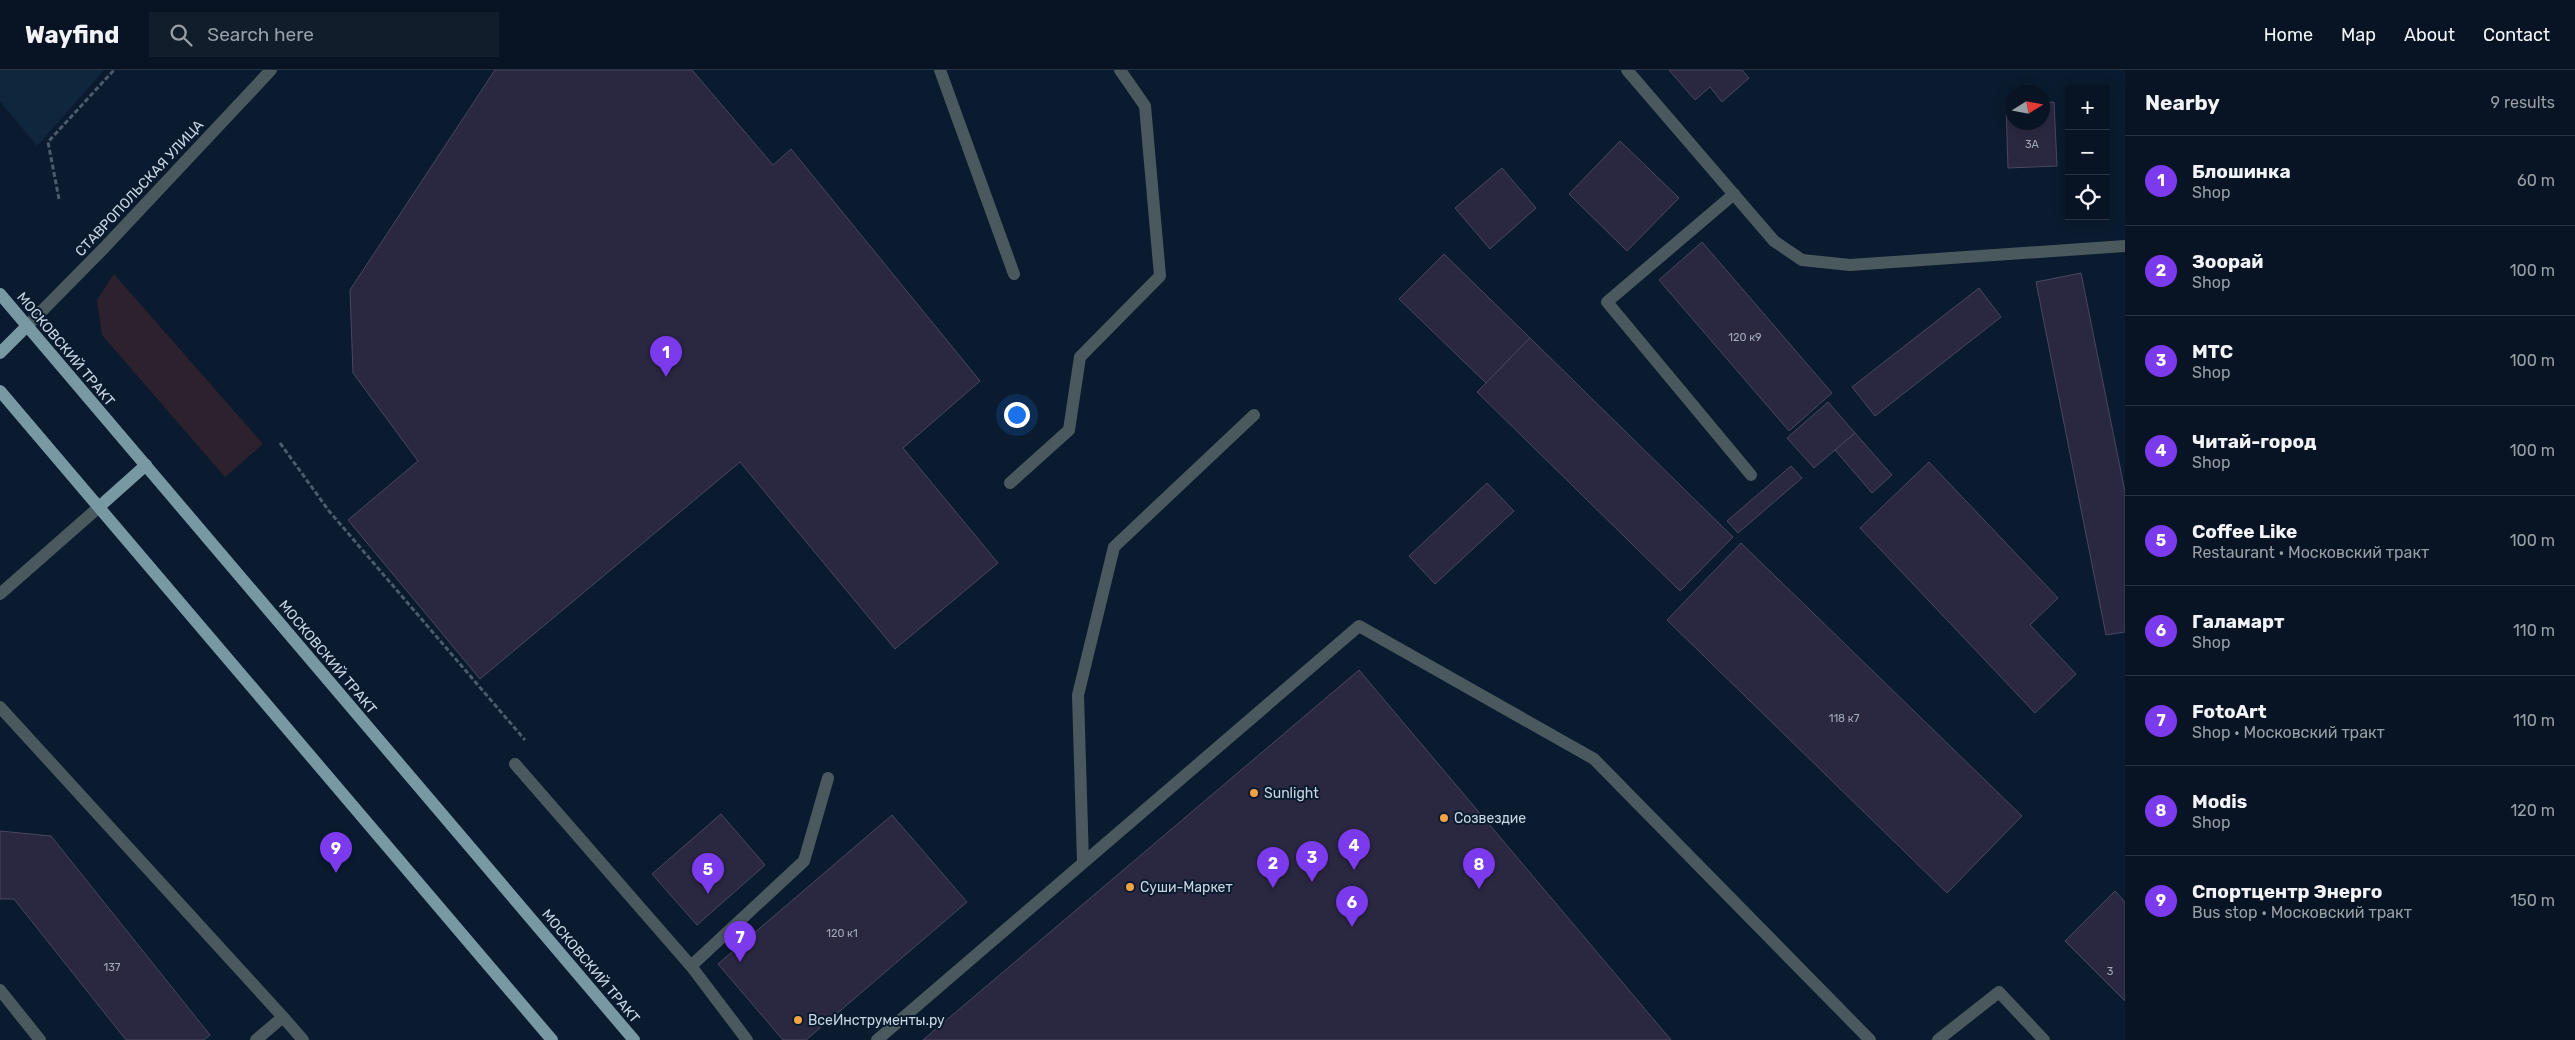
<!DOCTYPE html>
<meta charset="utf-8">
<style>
body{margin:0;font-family:Rubik,sans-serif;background:#111d2b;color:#f1f3f6}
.controls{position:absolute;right:15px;top:15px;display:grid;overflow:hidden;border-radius:0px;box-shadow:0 2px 12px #0003}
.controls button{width:45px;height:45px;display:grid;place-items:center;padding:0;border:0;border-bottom:1px solid #293341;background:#081423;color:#f1f3f6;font:25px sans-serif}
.compass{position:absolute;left:2005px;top:15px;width:45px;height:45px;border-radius:50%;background:#081423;box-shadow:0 2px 12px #0003;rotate:79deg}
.you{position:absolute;left:1016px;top:344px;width:18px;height:18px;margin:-12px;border:4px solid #fff;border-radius:50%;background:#1a73e8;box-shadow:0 0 0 8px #1a73e833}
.badge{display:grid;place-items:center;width:32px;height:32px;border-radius:50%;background:#7c3aed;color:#fff;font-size:16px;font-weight:700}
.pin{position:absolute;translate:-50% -41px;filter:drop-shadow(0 1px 2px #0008)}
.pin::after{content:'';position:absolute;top:26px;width:18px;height:15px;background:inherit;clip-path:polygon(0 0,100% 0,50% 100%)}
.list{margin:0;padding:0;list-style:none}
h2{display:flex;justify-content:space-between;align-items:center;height:65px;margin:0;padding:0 20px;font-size:21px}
h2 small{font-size:16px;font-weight:400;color:#989ea6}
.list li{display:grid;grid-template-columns:32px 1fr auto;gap:15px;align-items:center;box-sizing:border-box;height:90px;padding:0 20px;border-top:1px solid #293341}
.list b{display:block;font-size:19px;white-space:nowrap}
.list p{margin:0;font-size:16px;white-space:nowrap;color:#989ea6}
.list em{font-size:16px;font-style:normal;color:#989ea6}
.icon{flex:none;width:28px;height:28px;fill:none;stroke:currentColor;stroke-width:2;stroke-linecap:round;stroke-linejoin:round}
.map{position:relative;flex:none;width:2125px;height:970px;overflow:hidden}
header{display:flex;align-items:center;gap:30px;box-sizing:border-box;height:70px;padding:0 25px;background:#081423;border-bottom:1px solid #293341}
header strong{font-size:24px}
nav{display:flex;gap:28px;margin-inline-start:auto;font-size:18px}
.search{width:350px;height:45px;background:#111d2b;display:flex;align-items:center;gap:12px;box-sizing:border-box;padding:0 18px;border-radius:0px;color:#989ea6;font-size:19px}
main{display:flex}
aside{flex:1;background:#081423}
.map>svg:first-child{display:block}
.built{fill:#10263d}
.green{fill:#2d212e}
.building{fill:#2a2741;stroke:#494762}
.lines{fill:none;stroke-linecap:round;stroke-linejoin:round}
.path{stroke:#4b5a6c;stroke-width:3;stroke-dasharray:5 2.5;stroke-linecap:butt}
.minor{stroke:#4a595e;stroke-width:12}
.major{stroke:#7899a3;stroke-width:12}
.poi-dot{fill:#f4a344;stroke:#0a1b2f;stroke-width:2}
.labels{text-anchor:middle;stroke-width:4;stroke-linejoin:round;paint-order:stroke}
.number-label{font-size:11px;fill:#a2aaba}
.street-label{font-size:14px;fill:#cad5e3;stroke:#0a1b2f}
.poi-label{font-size:14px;fill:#cad5e3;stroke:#0a1b2f;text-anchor:start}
</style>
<header>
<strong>Wayfind</strong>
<div class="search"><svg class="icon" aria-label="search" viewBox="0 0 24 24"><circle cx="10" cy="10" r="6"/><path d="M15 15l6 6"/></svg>Search here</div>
<nav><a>Home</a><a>Map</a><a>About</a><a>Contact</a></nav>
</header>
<main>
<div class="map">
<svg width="2125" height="970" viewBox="0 0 2125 970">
<rect width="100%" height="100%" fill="#0a1b2f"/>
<polygon class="built" points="0,0 104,0 37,76 0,31"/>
<polygon class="green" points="114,204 263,374 225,407 102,265 97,230"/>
<g class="building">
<polygon points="495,0 692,0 773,95 791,79 980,311 903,378 998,493 895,579 740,392 480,609 348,450 418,391 353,303 350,220"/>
<polygon points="1669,0 1742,0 1749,8 1722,32 1710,17 1695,30"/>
<polygon points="2054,32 2057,96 2008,98 2006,34 2012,34 2012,52 2042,52 2042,33"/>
<polygon points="1620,71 1679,128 1627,181 1569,124"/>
<polygon points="1502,98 1536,138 1490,179 1455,138"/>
<polygon points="1702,172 1832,323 1789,361 1659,210"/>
<polygon points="1444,184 1530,268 1486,313 1399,229"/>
<polygon points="2081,203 2125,422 2125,562 2106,565 2036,212"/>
<polygon points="1979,218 2001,247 1875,346 1852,317"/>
<polygon points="1530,268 1733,467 1680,521 1477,322"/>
<polygon points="1828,332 1855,363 1814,398 1787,368"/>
<polygon points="1855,363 1892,405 1872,423 1835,380"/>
<polygon points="1929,392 2058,528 2030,555 2076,604 2035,643 1860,458"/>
<polygon points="1791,396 1802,408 1738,463 1727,451"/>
<polygon points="1487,413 1514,441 1435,514 1409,486"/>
<polygon points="1741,473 2022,746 1947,823 1667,550"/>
<polygon points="1359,600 1671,970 923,970"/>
<polygon points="721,744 765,795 697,855 652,804"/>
<polygon points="892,745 967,832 806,970 783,970 718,894"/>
<polygon points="0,761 51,766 210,965 204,970 126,970 14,829 0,829"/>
<polygon points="2115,821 2125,832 2125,931 2065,871"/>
</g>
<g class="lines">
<g class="path">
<polyline points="59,129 48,72 114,0"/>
<polyline points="280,373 329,441 525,670"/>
</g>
<g class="minor">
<polyline points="940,0 1014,204"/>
<polyline points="1627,0 1774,171 1802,190 1850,195 2125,176"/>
<polyline points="1734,124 1607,232 1751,405"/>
<polyline points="27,256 104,178 271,0"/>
<polyline points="1010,413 1069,360 1080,287 1160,206 1145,36 1120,0"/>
<polyline points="0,524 99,437"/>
<polyline points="0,637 283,947 256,970"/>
<polyline points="515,694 691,896 747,970"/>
<polyline points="1083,792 1078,625 1114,477 1254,345"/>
<polyline points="691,896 804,791 828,708"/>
<polyline points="0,920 40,970"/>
<polyline points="283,947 303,970"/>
<polyline points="877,970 1359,556 1594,689 1870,970"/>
<polyline points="1938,970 1999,922 2044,970"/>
</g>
<g class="major">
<polyline points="0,224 634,970"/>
<polyline points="0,283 27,256"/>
<polyline points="0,321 552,970"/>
<polyline points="99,437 146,395"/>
</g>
</g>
<g class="poi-dot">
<circle cx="1254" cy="723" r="5"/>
<circle cx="1444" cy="748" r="5"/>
<circle cx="1130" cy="817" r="5"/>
<circle cx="798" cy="950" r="5"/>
</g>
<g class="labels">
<g class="number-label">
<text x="2032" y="78">3А</text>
<text x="1745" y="271">120 к9</text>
<text x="1844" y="652">118 к7</text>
<text x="842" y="867">120 к1</text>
<text x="112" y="901">137</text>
<text x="2110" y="905">3</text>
</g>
<g class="street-label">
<text transform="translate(139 118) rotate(-47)" y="5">СТАВРОПОЛЬСКАЯ УЛИЦА</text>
<text transform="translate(66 279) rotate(50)" y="5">МОСКОВСКИЙ ТРАКТ</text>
<text transform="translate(328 587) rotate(50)" y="5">МОСКОВСКИЙ ТРАКТ</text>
<text transform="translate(591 896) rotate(50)" y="5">МОСКОВСКИЙ ТРАКТ</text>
</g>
<g class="poi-label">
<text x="1264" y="728">Sunlight</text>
<text x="1454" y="753">Созвездие</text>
<text x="1140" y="822">Суши-Маркет</text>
<text x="808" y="955">ВсеИнструменты.ру</text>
</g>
</g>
</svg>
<div class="controls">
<button>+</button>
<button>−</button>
<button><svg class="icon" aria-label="locate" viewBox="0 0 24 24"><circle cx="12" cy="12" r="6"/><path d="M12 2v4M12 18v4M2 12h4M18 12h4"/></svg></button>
</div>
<svg class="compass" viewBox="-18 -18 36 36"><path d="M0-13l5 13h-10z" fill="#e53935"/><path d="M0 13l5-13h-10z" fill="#989ea6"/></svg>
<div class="you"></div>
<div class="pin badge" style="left:666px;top:307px">1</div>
<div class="pin badge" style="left:1273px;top:818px">2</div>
<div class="pin badge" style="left:1312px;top:812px">3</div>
<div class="pin badge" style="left:1354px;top:800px">4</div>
<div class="pin badge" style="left:708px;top:824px">5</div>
<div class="pin badge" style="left:1352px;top:857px">6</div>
<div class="pin badge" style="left:740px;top:892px">7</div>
<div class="pin badge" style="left:1479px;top:819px">8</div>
<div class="pin badge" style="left:336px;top:803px">9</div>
</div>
<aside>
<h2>Nearby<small>9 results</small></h2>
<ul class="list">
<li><span class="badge">1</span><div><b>Блошинка</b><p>Shop</p></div><em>60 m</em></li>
<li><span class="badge">2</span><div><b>Зоорай</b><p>Shop</p></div><em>100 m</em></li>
<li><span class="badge">3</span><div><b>МТС</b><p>Shop</p></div><em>100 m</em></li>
<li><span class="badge">4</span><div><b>Читай-город</b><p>Shop</p></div><em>100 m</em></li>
<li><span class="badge">5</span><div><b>Coffee Like</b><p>Restaurant · Московский тракт</p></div><em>100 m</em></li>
<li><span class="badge">6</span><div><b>Галамарт</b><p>Shop</p></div><em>110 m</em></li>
<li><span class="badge">7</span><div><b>FotoArt</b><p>Shop · Московский тракт</p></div><em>110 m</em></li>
<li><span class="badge">8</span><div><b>Modis</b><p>Shop</p></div><em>120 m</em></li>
<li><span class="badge">9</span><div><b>Спортцентр Энерго</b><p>Bus stop · Московский тракт</p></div><em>150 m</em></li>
</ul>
</aside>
</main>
